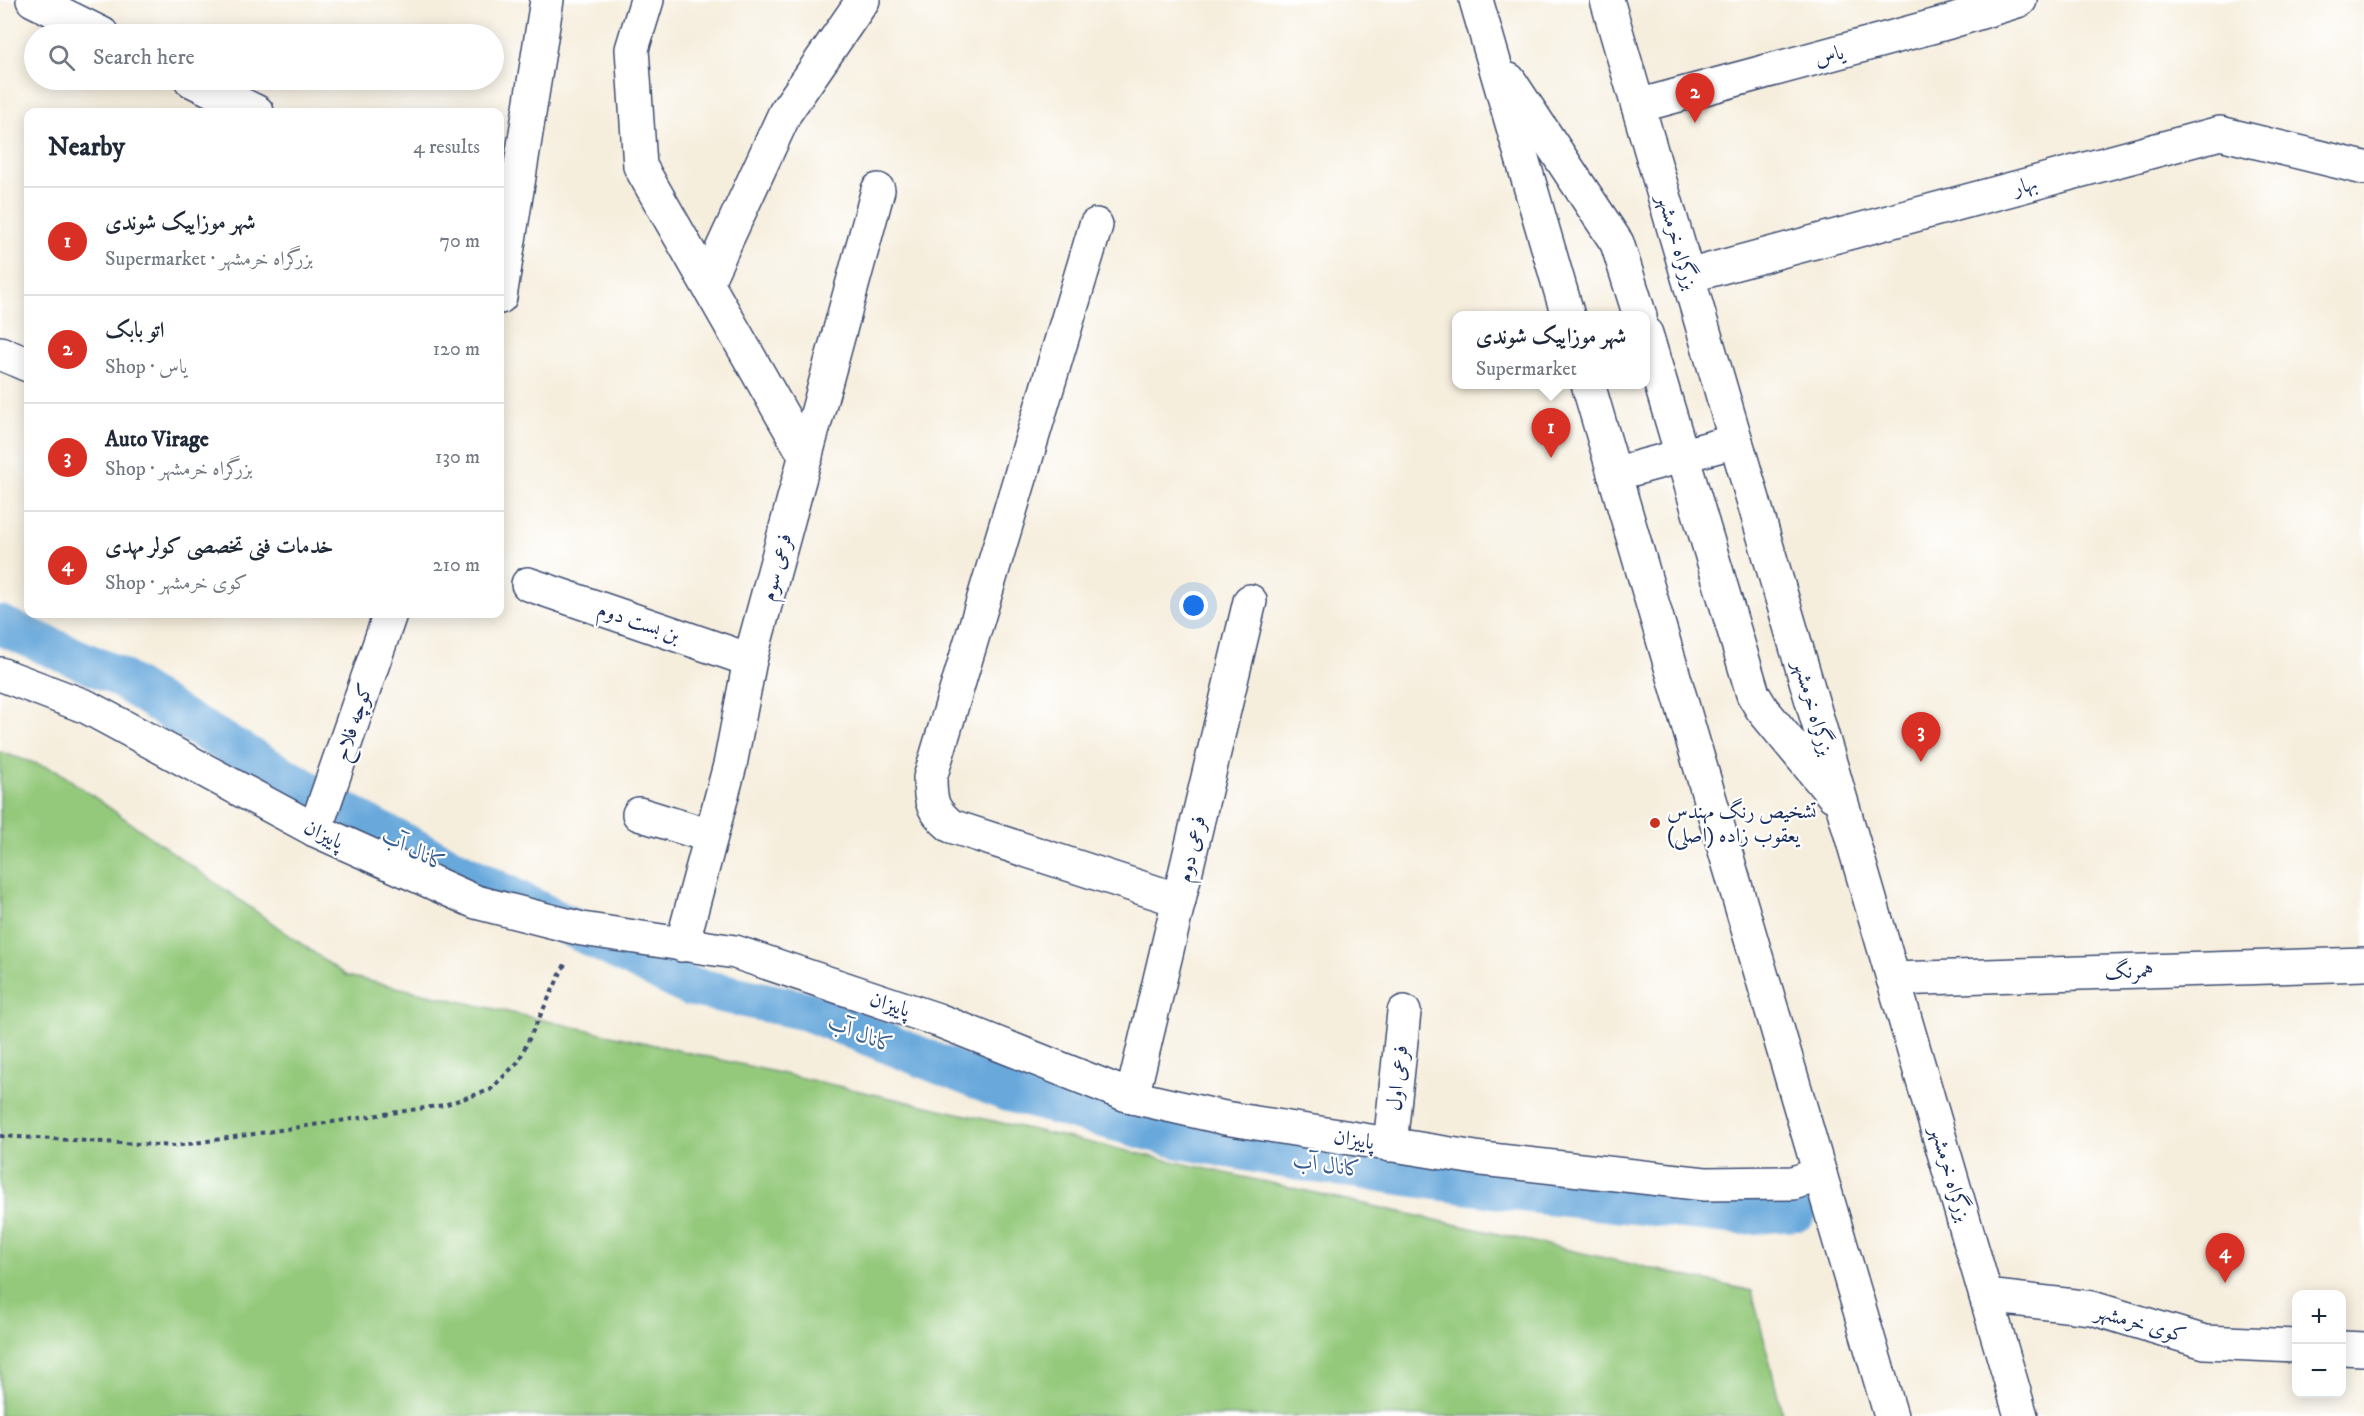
<!DOCTYPE html>
<meta charset="utf-8">
<style>
body{margin:0;font-family:"IM FELL DW Pica",Amiri,serif;background:#f6f6f7;color:#1f2937}
.controls{position:absolute;right:18px;bottom:18px;display:grid;overflow:hidden;border-radius:12px;box-shadow:0 3px 15px #0003}
.controls button{width:54px;height:54px;display:grid;place-items:center;padding:0;border:0;border-bottom:2px solid #e0e1e3;background:#fff;color:#1f2937;font:30px sans-serif}
.you{position:absolute;left:1194px;top:606px;width:21px;height:21px;margin:-15px;border:4px solid #fff;border-radius:50%;background:#1a73e8;box-shadow:0 0 0 9px #1a73e833}
.badge{display:grid;place-items:center;width:39px;height:39px;border-radius:50%;background:#d93025;color:#fff;font-size:20px;font-weight:700}
.pin{position:absolute;translate:-50% -50px;filter:drop-shadow(0 2px 3px #0008)}
.pin::after{content:'';position:absolute;top:32px;width:21px;height:18px;background:inherit;clip-path:polygon(0 0,100% 0,50% 100%)}
.popup{position:absolute;left:1452px;top:311px;width:198px;height:78px;box-sizing:border-box;display:grid;place-content:center;border-radius:12px;background:#fff;filter:drop-shadow(0 2px 4px #0005);font-size:20px;white-space:nowrap;color:#747a83}
.popup b{font-size:22px;color:#1f2937}
.popup::after{content:'';position:absolute;left:50%;top:100%;margin-left:-12px;border:12px solid transparent;border-top-color:#fff}
.list{margin:0;padding:0;list-style:none}
h2{display:flex;justify-content:space-between;align-items:center;height:78px;margin:0;padding:0 24px;font-size:26px}
h2 small{font-size:20px;font-weight:400;color:#747a83}
.list li{display:grid;grid-template-columns:39px 1fr auto;gap:18px;align-items:center;box-sizing:border-box;height:108px;padding:0 24px;border-top:2px solid #e0e1e3}
.list b{display:block;font-size:22px;white-space:nowrap}
.list p{margin:0;font-size:20px;white-space:nowrap;color:#747a83}
.list em{font-size:20px;font-style:normal;color:#747a83}
.icon{flex:none;width:33px;height:33px;fill:none;stroke:currentColor;stroke-width:2;stroke-linecap:round;stroke-linejoin:round}
.map{position:relative;flex:none;width:2364px;height:1416px;overflow:hidden}
.search{position:absolute;background:#fff;box-shadow:0 3px 15px #0003;left:24px;top:24px;width:480px;height:66px;display:flex;align-items:center;gap:15px;box-sizing:border-box;padding:0 21px;border-radius:33px;color:#747a83;font-size:22px}
.panel{position:absolute;background:#fff;box-shadow:0 3px 15px #0003;left:24px;top:108px;width:480px;height:510px;border-radius:12px}
.map>svg:first-child{display:block}
.green{fill:#94c97b;stroke:#587c6c;stroke-width:1.5}
.lines{fill:none;stroke-linecap:round;stroke-linejoin:round}
.canal{stroke:#67a8db;stroke-width:40}
.minor-casing{stroke:#3c4c71;stroke-width:36}
.major-casing{stroke:#3c4c71;stroke-width:36}
.highway-casing{stroke:#3c4c71;stroke-width:36}
.path{stroke:#3c4c71;stroke-width:4;stroke-dasharray:4.5 4.5;stroke-linecap:butt}
.minor{stroke:#fff;stroke-width:33}
.major{stroke:#fff;stroke-width:33}
.highway{stroke:#fff;stroke-width:33}
.poi-dot{fill:#c8321e;stroke:#fff;stroke-width:2}
.labels{text-anchor:middle;stroke-width:4.5;stroke-linejoin:round;paint-order:stroke}
.street-label{font-size:21px;fill:#1b2f5e;stroke:#fff}
.poi-label{font-size:21px;fill:#1b2f5e;stroke:#fff;text-anchor:start}
.water-label{font-size:22px;font-style:italic;fill:#395f90;stroke:#fff}
</style>
<div class="map">
<svg width="2364" height="1416" viewBox="0 0 2364 1416">
<rect width="100%" height="100%" fill="#fff"/>
<filter id="ink" filterUnits="userSpaceOnUse"><feTurbulence type="fractalNoise" baseFrequency=".0167" numOctaves="2"/><feDisplacementMap in="SourceGraphic" scale="12" xChannelSelector="R" yChannelSelector="G"/><feConvolveMatrix kernelMatrix="1 2 1 2 8 2 1 2 1" color-interpolation-filters="sRGB"/></filter>
<filter id="wash" filterUnits="userSpaceOnUse"><feTurbulence type="fractalNoise" baseFrequency=".008" numOctaves="4" result="noise"/><feDisplacementMap in="SourceGraphic" scale="24" xChannelSelector="R" yChannelSelector="G"/><feGaussianBlur stdDeviation="1.35" result="paint"/><feColorMatrix in="noise" values="0 0 0 0 0 0 0 0 0 0 0 0 0 0 0 0 0 1.4 0 .05"/><feComposite in="paint" operator="in"/></filter>
<g filter="url(#wash)">
<rect width="100%" height="100%" fill="#f6eedd"/>
<polygon class="green" points="0,752 56,770 347,976 1752,1291 1783,1416 0,1416"/>
<g class="lines">
<polyline class="canal" points="0,625 115,675 180,717 372,827 688,986 807,1011 1005,1091 1176,1138 1294,1160 1528,1193 1740,1215 1797,1211"/>
</g>
</g>
<g filter="url(#ink)">
<g class="lines">
<defs>
<g id="minor">
<polyline points="33,0 102,34"/>
<polyline points="647,0 632,49 640,166 806,457"/>
<polyline points="191,80 257,112"/>
<polyline points="1638,106 1949,22 2020,0"/>
<path d="M 1096,225 L 930,778 C 930,802 932,810 951,826 L 1179,900"/>
<polyline points="1688,276 2220,133 2364,168"/>
<polyline points="707,282 785,113 863,0"/>
<polyline points="500,297 547,0"/>
<polyline points="0,353 28,365"/>
<polyline points="528,584 750,660"/>
<polyline points="639,814 710,836"/>
<polyline points="315,830 390,614"/>
<polyline points="682,945 730,765 750,660 878,190"/>
<polyline points="1893,979 2364,964"/>
<polyline points="1132,1097 1250,601"/>
<polyline points="1390,1145 1404,1012"/>
<polyline points="1986,1296 2092,1308 2205,1342 2296,1346"/>
<polyline points="2342,1348 2364,1349"/>
</g>
<polyline id="major" points="0,674 87,707 315,830 476,902 582,929 735,952 938,1020 1132,1097 1225,1118 1482,1159 1705,1184 1793,1183 1820,1174"/>
<g id="highway">
<polyline points="1476,0 1568,316"/>
<polyline points="1607,0 2021,1416"/>
<polyline points="1509,80 1617,243 1640,316"/>
<polyline points="1646,334 1753,694 1762,709 1833,795"/>
<polyline points="1588,384 1891,1416"/>
<polyline points="1614,474 1736,441"/>
</g>
</defs>
<use href="#minor" class="minor-casing"/>
<use href="#major" class="major-casing"/>
<use href="#highway" class="highway-casing"/>
<polyline class="path" points="0,1136 175,1146 444,1105 490,1090 518,1062 566,962"/>
<use href="#minor" class="minor"/>
<use href="#major" class="major"/>
<use href="#highway" class="highway"/>
</g>
</g>
<circle class="poi-dot" cx="1655" cy="823" r="6"/>
<g class="labels">
<g class="street-label">
<text transform="translate(1829 55) rotate(-15)" y="7">یاس</text>
<text transform="translate(2025 185) rotate(-15)" y="7">بهار</text>
<text transform="translate(1678 242) rotate(74)" y="7">بزرگراه خرمشهر</text>
<text transform="translate(776 567) rotate(-75)" y="7">فرعی سوم</text>
<text transform="translate(639 622) rotate(19)" y="7">بن بست دوم</text>
<text transform="translate(1814 708) rotate(74)" y="7">بزرگراه خرمشهر</text>
<text transform="translate(353 722) rotate(-71)" y="7">کوچه فلاح</text>
<text transform="translate(324 834) rotate(26)" y="7">پاییزان</text>
<text transform="translate(1191 849) rotate(-77)" y="7">فرعی دوم</text>
<text transform="translate(2129 971) rotate(-2)" y="7">همرنگ</text>
<text transform="translate(890 1004) rotate(18)" y="7">پاییزان</text>
<text transform="translate(1397 1078) rotate(-84)" y="7">فرعی اول</text>
<text transform="translate(1354 1139) rotate(9)" y="7">پاییزان</text>
<text transform="translate(1951 1174) rotate(74)" y="7">بزرگراه خرمشهر</text>
<text transform="translate(2141 1323) rotate(16)" y="7">کوی خرمشهر</text>
</g>
<g class="poi-label">
<text x="1667" y="818">تشخیص رنگ مهندس<tspan x="1667" dy="24">یعقوب زاده (اصلی)</tspan></text>
</g>
<g class="water-label">
<text transform="translate(415 849) rotate(27)" y="8">کانال آب</text>
<text transform="translate(862 1033) rotate(22)" y="8">کانال آب</text>
<text transform="translate(1328 1164) rotate(8)" y="8">کانال آب</text>
</g>
</g>
</svg>
<div class="controls">
<button>+</button>
<button>−</button>
</div>
<div class="you"></div>
<div class="pin badge" style="left:1551px;top:458px">1</div>
<div class="popup"><b>شهر موزاییک شوندی</b>Supermarket</div>
<div class="pin badge" style="left:1695px;top:123px">2</div>
<div class="pin badge" style="left:1921px;top:762px">3</div>
<div class="pin badge" style="left:2225px;top:1283px">4</div>
<div class="search"><svg class="icon" aria-label="search" viewBox="0 0 24 24"><circle cx="10" cy="10" r="6"/><path d="M15 15l6 6"/></svg>Search here</div>
<section class="panel">
<h2>Nearby<small>4 results</small></h2>
<ul class="list">
<li><span class="badge">1</span><div><b>شهر موزاییک شوندی</b><p>Supermarket · بزرگراه خرمشهر</p></div><em>70 m</em></li>
<li><span class="badge">2</span><div><b>اتو بابک</b><p>Shop · یاس</p></div><em>120 m</em></li>
<li><span class="badge">3</span><div><b>Auto Virage</b><p>Shop · بزرگراه خرمشهر</p></div><em>130 m</em></li>
<li><span class="badge">4</span><div><b>خدمات فنی تخصصی کولر مهدی</b><p>Shop · کوی خرمشهر</p></div><em>210 m</em></li>
</ul>
</section>
</div>
